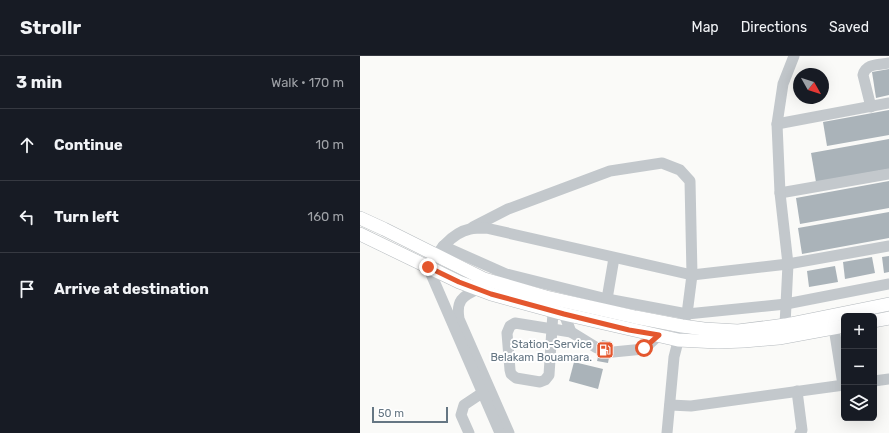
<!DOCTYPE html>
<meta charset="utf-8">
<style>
body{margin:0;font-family:Rubik,sans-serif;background:#242831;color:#f1f3f6}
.controls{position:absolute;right:12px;bottom:12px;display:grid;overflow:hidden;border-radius:6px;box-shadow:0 4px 16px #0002}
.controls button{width:36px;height:36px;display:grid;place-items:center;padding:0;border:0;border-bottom:1px solid #363941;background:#171b24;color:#f1f3f6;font:20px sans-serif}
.compass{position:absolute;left:433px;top:12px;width:36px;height:36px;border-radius:50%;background:#171b24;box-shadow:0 4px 16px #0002;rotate:129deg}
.scale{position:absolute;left:12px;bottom:10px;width:76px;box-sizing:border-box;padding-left:4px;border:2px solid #657683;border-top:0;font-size:11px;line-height:14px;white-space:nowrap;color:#657683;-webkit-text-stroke:3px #fff;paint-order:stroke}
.stop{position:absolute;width:12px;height:12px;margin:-9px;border:3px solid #e4572e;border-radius:50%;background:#fff}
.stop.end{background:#e4572e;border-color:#fff;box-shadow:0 1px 4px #0008}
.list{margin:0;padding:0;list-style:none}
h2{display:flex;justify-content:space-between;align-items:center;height:52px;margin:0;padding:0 16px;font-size:17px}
h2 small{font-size:13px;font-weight:400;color:#9ea1a6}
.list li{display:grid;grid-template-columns:26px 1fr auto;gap:12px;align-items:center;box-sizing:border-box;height:72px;padding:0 16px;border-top:1px solid #363941}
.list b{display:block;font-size:15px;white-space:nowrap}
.list em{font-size:13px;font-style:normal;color:#9ea1a6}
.icon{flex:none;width:22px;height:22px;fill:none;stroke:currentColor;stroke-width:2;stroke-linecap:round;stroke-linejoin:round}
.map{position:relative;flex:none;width:529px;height:377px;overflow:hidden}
header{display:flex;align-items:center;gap:24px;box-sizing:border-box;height:56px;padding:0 20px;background:#171b24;border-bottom:1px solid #363941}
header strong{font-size:19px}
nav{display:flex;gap:22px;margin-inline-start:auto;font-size:14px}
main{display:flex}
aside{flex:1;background:#171b24}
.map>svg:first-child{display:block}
.building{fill:#aab3b9}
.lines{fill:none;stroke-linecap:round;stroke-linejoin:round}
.minor-tunnel{stroke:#d5d9db;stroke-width:11;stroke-dasharray:11 5.5;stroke-linecap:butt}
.major-casing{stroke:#b5babe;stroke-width:14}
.minor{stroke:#c3c8cc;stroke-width:11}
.major{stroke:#fff;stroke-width:13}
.route{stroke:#e4572e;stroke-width:5}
.labels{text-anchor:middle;stroke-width:4;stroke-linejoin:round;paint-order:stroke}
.poi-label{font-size:11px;fill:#657683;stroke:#fff;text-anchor:end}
</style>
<header>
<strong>Strollr</strong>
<nav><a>Map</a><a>Directions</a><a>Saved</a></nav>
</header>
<main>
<aside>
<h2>3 min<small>Walk · 170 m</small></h2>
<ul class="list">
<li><svg class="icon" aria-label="ahead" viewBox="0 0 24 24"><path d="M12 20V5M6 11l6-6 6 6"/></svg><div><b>Continue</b></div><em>10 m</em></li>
<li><svg class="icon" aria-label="left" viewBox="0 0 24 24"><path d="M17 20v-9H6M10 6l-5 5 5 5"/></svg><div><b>Turn left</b></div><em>160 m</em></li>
<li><svg class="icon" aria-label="arrive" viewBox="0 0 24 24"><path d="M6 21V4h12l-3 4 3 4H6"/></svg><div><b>Arrive at destination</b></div></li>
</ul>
</aside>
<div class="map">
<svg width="529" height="377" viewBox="0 0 529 377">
<rect width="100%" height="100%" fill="#fafaf8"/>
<g class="building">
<polygon points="529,13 529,39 516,42 512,16"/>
<polygon points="529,54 529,79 467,90 463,66"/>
<polygon points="529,83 529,113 456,126 451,97"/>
<polygon points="529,125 529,152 440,168 436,142"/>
<polygon points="529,156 529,182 442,198 438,172"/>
<polygon points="529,200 529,216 524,217 522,201"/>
<polygon points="512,201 515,217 485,223 483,206"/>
<polygon points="475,210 478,226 449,231 447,215"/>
<polygon points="242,284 252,286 248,307 237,305"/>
<polygon points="214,306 243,313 238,333 209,325"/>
</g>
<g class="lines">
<polyline class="minor-tunnel" points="237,292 253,296"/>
<defs>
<g id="major">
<polyline points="0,162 24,173 124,223 186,241 275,261 322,270 344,273 378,275 425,269 529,248"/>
<polyline points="0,178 99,226 131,238 204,258 318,284 358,286 384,285 419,282 484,270"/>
<polyline points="514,265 529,262"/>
</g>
</defs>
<use href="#major" class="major-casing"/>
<g class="minor">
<path d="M 511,51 L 503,19 C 506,7 519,9 529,7"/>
<polyline points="417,68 529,47"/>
<polyline points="420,137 529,118"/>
<polyline points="113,171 148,153 250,115 302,107 320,114 330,125 332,219 327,258 322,270 314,301 307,377"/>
<polyline points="83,190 146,218 247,243 327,258 426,248 529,228"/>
<path d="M 118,233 C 102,240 96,245 99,263 L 149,377"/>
<polyline points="247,243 254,202"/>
<polyline points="203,251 204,258 211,276 237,292"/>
<polyline points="193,256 189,319 185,324 180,326 156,322 151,318 150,314 147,277 150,270 155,267 211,276"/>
<polyline points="425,269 428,208 420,137 417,68 423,28 434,0"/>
<polyline points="474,272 483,329"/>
<polyline points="253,296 284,293 299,279"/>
<polyline points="514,325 529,323"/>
<polyline points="437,335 442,374 440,377"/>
<polyline points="310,349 331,350 484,329"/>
<polyline points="109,377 101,359 104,349 122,337"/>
<path d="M 140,377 L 68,211 C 78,196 91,177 110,173 C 115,172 120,172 126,172 L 332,219 L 428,208 L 529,190"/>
</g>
<use href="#major" class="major"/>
</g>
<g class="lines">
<polyline class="route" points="68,211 99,226 131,238 204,258 269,274 299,279 284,292"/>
</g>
<defs>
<symbol id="fuel-square" viewBox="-11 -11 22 22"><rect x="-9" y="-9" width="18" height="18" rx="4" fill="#e4572e" stroke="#fff"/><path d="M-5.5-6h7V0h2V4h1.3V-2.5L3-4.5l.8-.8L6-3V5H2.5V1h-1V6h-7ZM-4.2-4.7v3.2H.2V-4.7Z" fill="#fff"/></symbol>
</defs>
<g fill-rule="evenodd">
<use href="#fuel-square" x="235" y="284" width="20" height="20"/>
</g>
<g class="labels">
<g class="poi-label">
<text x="232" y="292">Station-Service<tspan x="232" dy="13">Belakam Bouamara.</tspan></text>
</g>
</g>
</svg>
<div class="controls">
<button>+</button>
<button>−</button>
<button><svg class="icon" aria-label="layers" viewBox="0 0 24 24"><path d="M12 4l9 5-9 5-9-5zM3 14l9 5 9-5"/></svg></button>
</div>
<svg class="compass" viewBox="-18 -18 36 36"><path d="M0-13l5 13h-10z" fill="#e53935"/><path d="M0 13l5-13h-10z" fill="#9ea1a6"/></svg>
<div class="scale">50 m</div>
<div class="stop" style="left:284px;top:292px"></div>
<div class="stop end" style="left:68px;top:211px"></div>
</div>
</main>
